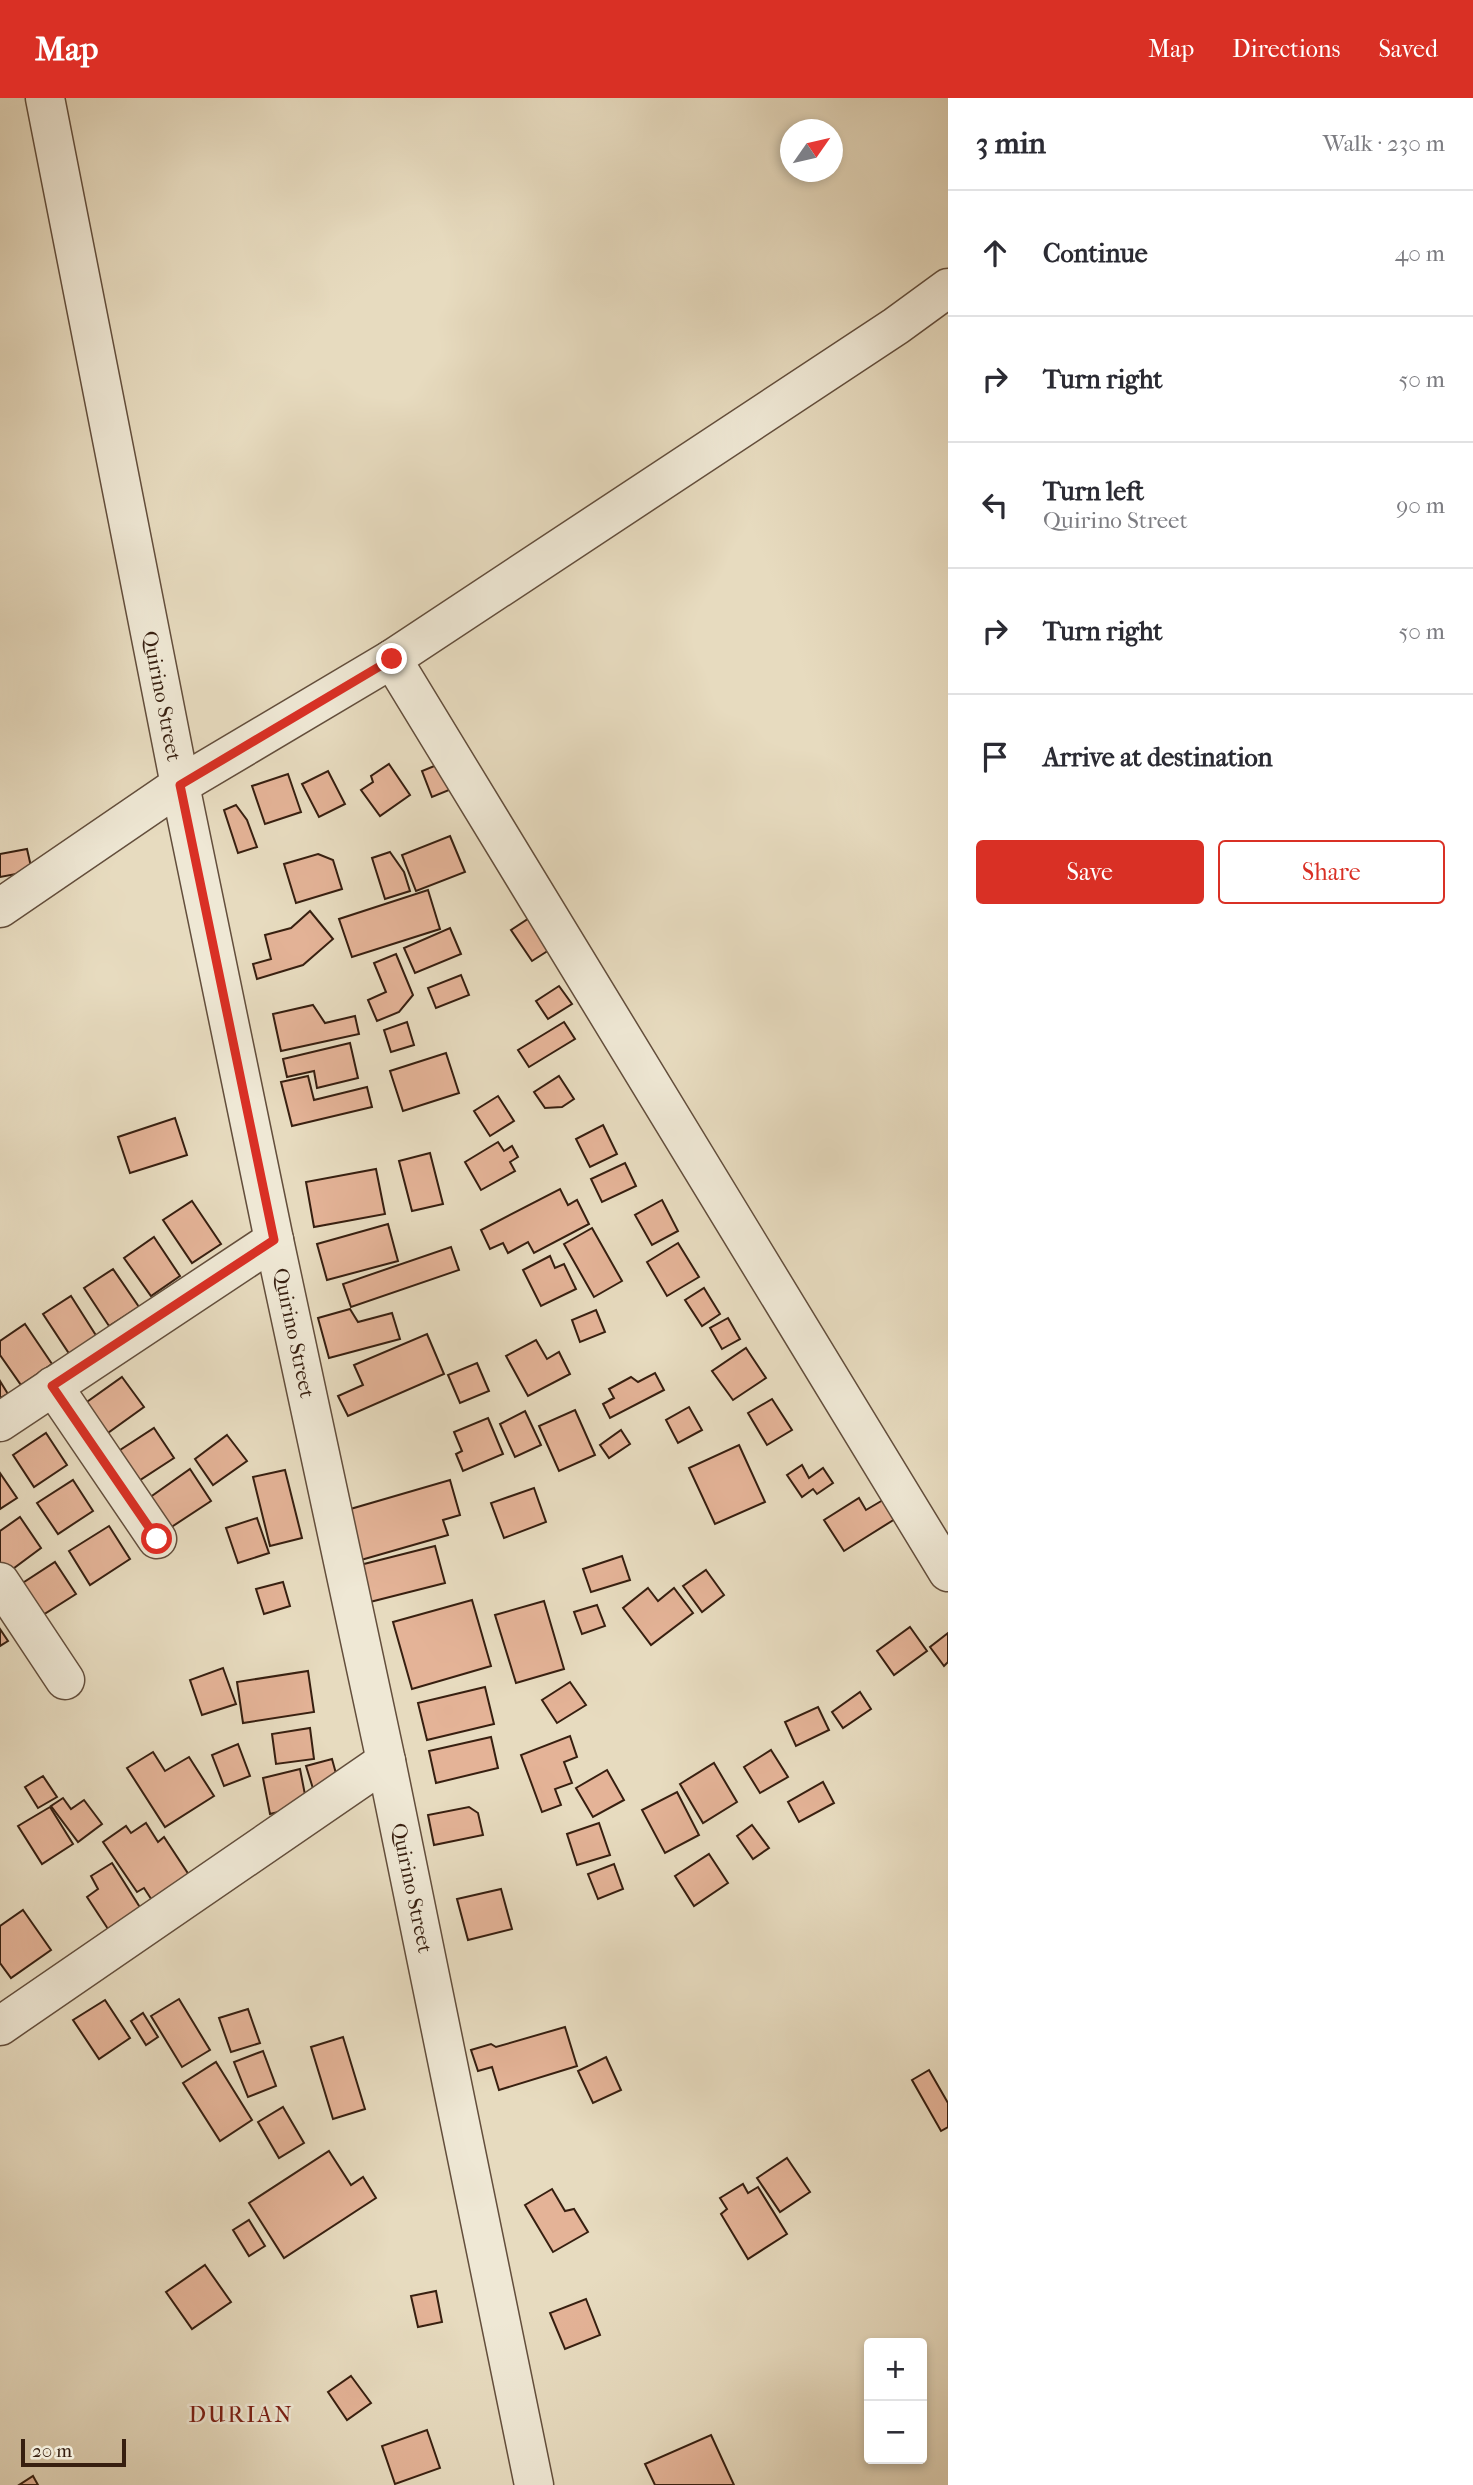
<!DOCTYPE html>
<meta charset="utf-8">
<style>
body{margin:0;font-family:"IM FELL French Canon",serif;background:#f7f7f7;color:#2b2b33}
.controls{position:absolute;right:21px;bottom:21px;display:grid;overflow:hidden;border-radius:7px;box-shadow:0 4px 10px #0003}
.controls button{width:63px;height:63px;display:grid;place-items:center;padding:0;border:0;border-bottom:2px solid #e1e1e2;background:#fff;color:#2b2b33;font:35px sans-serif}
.compass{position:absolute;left:780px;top:21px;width:63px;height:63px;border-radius:50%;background:#fff;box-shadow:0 4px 10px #0003;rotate:56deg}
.scale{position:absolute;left:21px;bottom:18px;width:105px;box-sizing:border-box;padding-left:7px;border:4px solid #371f10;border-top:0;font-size:19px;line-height:24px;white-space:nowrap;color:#371f10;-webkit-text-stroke:5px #efe8d5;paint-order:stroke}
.stop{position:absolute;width:21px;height:21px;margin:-16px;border:5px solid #d93025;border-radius:50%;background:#fff}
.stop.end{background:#d93025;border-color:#fff;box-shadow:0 2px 7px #0008}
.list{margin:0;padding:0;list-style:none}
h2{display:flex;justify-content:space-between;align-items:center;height:91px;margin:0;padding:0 28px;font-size:30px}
h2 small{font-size:23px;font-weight:400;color:#7c7c81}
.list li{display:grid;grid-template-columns:46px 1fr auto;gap:21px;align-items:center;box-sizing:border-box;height:126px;padding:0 28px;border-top:2px solid #e1e1e2}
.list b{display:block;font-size:26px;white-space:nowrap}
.list p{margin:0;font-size:23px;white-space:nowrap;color:#7c7c81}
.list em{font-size:23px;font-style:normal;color:#7c7c81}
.actions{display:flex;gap:14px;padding:21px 28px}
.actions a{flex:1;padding:16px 0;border:2px solid #d93025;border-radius:7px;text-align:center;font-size:24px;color:#d93025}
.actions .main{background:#d93025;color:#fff}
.icon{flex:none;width:38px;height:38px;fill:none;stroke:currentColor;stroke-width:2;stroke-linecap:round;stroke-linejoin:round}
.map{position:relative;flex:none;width:948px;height:2387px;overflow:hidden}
header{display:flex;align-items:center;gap:42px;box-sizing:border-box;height:98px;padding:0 35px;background:#d93025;color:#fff}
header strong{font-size:33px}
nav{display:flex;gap:38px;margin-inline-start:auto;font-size:24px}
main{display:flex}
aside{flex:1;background:#fff}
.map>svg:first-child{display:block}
.building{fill:#e4b397;stroke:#371f10;stroke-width:2}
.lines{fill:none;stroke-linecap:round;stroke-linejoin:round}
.minor-casing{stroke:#634e3c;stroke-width:41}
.tertiary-casing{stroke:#634e3c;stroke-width:41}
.minor{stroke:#efe8d5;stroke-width:38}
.tertiary{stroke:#efe8d5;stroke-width:38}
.route{stroke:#d93025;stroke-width:9}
.labels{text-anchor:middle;stroke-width:5;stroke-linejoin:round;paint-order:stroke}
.street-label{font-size:21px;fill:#371f10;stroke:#efe8d5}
.neighbourhood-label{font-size:23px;letter-spacing:2px;fill:#7a1f14;stroke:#efe8d5}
</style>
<header>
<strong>Map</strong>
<nav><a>Map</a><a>Directions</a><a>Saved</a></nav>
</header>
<main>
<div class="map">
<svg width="948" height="2387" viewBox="0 0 948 2387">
<rect width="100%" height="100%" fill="#e7dbbf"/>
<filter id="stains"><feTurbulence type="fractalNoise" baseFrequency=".00286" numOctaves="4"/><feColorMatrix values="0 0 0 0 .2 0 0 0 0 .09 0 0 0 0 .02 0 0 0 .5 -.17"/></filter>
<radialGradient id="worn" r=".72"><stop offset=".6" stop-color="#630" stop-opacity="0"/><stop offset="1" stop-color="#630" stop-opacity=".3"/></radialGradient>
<g class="building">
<polygon points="444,664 454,690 432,699 422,673"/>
<polygon points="389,666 410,697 380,718 361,692 373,684 371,678"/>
<polygon points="328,673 345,706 319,719 302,686"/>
<polygon points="288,676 301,714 265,726 252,688"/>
<polygon points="236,707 247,722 257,749 238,755 224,712"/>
<polygon points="450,738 465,774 416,793 402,757"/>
<polygon points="27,751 32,773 0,779 0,756"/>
<polygon points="390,754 404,774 410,793 385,801 372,760"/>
<polygon points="318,756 333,762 342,791 296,805 284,766"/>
<polygon points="428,792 440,831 352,859 339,821"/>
<polygon points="310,813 333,841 303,867 257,881 253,866 271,861 265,837 291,830"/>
<polygon points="537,815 557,847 532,863 511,832"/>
<polygon points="450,830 461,856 415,875 404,850"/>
<polygon points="396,856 413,897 399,914 377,923 368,902 386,894 374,865"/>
<polygon points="461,877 469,897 436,910 428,890"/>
<polygon points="559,888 572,906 548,921 536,903"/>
<polygon points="313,907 325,925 355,918 359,936 281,953 273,916"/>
<polygon points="407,924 414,947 391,954 384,932"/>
<polygon points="564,924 575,941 529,969 518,952"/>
<polygon points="350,945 358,980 317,990 314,973 287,979 283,961"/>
<polygon points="446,955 459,995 403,1013 390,973"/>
<polygon points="308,978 314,1002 367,989 372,1009 292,1028 281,984"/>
<polygon points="559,978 574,1001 562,1009 545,1010 534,994"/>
<polygon points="498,998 514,1023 490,1038 474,1013"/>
<polygon points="175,1020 187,1057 130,1075 118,1039"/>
<polygon points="603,1027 617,1056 590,1069 576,1041"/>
<polygon points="498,1044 504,1053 512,1048 518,1059 510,1064 515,1073 481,1092 465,1064"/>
<polygon points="430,1055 443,1106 412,1113 399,1063"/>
<polygon points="625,1065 636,1088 602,1104 591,1081"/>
<polygon points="376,1071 385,1116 314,1129 306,1084"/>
<polygon points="560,1091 568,1107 577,1102 589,1126 534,1155 528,1144 508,1155 503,1145 490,1151 481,1132"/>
<polygon points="662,1102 678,1133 652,1147 635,1117"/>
<polygon points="192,1103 221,1146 192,1165 163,1122"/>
<polygon points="388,1126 398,1163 327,1182 317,1146"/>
<polygon points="592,1130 622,1183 594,1199 564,1146"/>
<polygon points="154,1139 180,1178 151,1198 124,1160"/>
<polygon points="678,1145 699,1179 667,1198 647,1164"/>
<polygon points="451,1149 459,1172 351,1209 343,1186"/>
<polygon points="550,1158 555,1170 564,1166 576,1191 541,1208 523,1172"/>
<polygon points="113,1171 139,1209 109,1228 84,1190"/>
<polygon points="704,1190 720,1216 702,1228 685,1202"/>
<polygon points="71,1198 97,1239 70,1257 43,1216"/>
<polygon points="350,1211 358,1224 392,1215 400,1241 329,1260 318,1220"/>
<polygon points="596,1212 605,1234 580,1244 572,1222"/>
<polygon points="728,1220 740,1241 722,1251 710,1230"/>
<polygon points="25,1226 52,1266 21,1287 0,1257 0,1243"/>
<polygon points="427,1236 444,1276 348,1318 338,1298 363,1287 354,1267"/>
<polygon points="536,1242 547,1261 559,1254 570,1276 528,1298 506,1258"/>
<polygon points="746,1250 766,1280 733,1302 712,1273"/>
<polygon points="477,1265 489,1293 460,1305 448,1277"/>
<polygon points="655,1275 664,1292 610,1320 603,1306 614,1300 609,1291 631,1279 638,1284"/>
<polygon points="122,1279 144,1309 105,1337 84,1306"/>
<polygon points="0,1283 8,1296 0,1300"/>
<polygon points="772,1301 792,1332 767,1347 748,1315"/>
<polygon points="689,1309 702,1332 678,1345 666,1322"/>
<polygon points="575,1312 595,1357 559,1373 539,1328"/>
<polygon points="525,1313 541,1347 515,1359 500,1326"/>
<polygon points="488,1320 503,1356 463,1373 456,1356 462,1353 454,1334"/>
<polygon points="154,1330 174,1360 137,1384 117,1354"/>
<polygon points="621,1332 630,1346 609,1360 600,1347"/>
<polygon points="46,1335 67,1367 34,1389 13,1357"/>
<polygon points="227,1337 247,1363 213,1387 195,1361"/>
<polygon points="739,1347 765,1404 715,1426 689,1370"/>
<polygon points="802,1367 809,1380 823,1370 833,1385 817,1396 813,1391 802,1399 787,1377"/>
<polygon points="190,1371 211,1403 170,1430 149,1400"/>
<polygon points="285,1372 302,1440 270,1448 253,1379"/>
<polygon points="0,1375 17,1400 0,1411"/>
<polygon points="73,1382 93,1413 58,1436 37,1405"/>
<polygon points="450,1382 460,1417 443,1422 448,1437 361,1462 347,1412"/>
<polygon points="534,1390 546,1424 504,1440 491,1405"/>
<polygon points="859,1400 866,1412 883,1402 895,1421 844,1453 824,1422"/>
<polygon points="20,1419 41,1450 6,1476 0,1466 0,1433"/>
<polygon points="257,1420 269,1455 238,1465 226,1430"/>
<polygon points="109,1428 130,1461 90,1487 69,1453"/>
<polygon points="435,1448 445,1485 366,1505 356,1468"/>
<polygon points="622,1458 630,1482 591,1494 583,1471"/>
<polygon points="55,1464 76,1496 38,1520 18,1488"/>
<polygon points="706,1472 724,1497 702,1514 683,1488"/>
<polygon points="283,1484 290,1508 264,1516 256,1491"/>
<polygon points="648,1490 658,1503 674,1490 693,1515 651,1547 623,1510"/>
<polygon points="472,1502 491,1568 412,1591 393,1524"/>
<polygon points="544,1503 564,1571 516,1585 495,1517"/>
<polygon points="597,1507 605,1528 582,1536 574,1514"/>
<polygon points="910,1529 927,1553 894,1577 877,1553"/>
<polygon points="0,1531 8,1543 0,1548"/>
<polygon points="948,1535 948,1564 944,1568 930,1549"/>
<polygon points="223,1570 236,1606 202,1617 190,1582"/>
<polygon points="308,1573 314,1614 243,1625 237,1584"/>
<polygon points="570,1584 586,1607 557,1625 542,1602"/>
<polygon points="485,1589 494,1626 427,1642 418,1605"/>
<polygon points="860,1594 871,1611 843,1630 832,1614"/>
<polygon points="818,1609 829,1632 796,1648 785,1624"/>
<polygon points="310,1630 314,1661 276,1666 272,1636"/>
<polygon points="570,1638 577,1659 564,1664 572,1685 555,1691 561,1707 542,1714 521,1657"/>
<polygon points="491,1639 498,1670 436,1685 429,1653"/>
<polygon points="238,1646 250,1678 224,1688 212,1657"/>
<polygon points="771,1652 788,1679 760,1695 744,1669"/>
<polygon points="153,1654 165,1673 189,1659 214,1698 165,1729 127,1670"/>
<polygon points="332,1661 340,1690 315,1697 306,1668"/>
<polygon points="714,1665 737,1704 703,1725 680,1686"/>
<polygon points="300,1671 307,1707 270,1716 263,1680"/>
<polygon points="607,1672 624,1702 593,1719 576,1690"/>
<polygon points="43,1678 57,1699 38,1710 25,1689"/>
<polygon points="823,1684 834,1705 799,1724 788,1704"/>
<polygon points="677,1694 699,1737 665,1755 642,1712"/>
<polygon points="63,1700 71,1711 84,1702 102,1726 78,1744 51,1708"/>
<polygon points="50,1709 73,1746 42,1766 18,1728"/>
<polygon points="469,1709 478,1715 483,1737 434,1747 428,1717"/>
<polygon points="146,1725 158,1744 164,1739 189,1777 159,1813 144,1790 137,1794 103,1744 126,1728 131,1735"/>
<polygon points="599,1725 610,1757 577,1767 567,1736"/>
<polygon points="752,1727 769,1750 753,1761 737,1738"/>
<polygon points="709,1756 728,1785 694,1808 675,1778"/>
<polygon points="112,1765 141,1811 108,1831 87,1799 98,1791 91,1778"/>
<polygon points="614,1766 623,1791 598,1801 588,1776"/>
<polygon points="501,1791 512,1831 468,1842 457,1801"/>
<polygon points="23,1812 51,1852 11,1880 0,1865 0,1828"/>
<polygon points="179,1901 210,1952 182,1969 151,1918"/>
<polygon points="105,1902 130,1940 99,1961 73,1922"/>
<polygon points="248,1911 260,1945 231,1954 219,1920"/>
<polygon points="143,1915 158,1939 146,1947 131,1923"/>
<polygon points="565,1929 577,1968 499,1992 492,1969 478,1973 471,1952 491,1946 496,1949"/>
<polygon points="343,1939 365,2011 333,2021 311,1949"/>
<polygon points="263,1953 276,1988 248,1999 234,1964"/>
<polygon points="606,1959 621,1992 593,2005 578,1973"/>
<polygon points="216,1964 252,2022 220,2043 183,1985"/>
<polygon points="929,1972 948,2005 948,2029 941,2033 912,1982"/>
<polygon points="283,2009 304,2045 279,2060 258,2024"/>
<polygon points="329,2053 351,2087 363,2079 376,2100 284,2160 249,2105"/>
<polygon points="787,2060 810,2094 780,2114 757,2080"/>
<polygon points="743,2086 748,2095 758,2089 787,2136 748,2161 721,2116 727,2111 720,2100"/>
<polygon points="552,2091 565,2113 574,2111 588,2134 553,2154 525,2107"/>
<polygon points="249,2122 265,2148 249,2158 233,2132"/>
<polygon points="205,2167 231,2204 192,2231 166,2194"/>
<polygon points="436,2193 442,2224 418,2229 411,2198"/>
<polygon points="586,2201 600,2237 565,2251 550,2215"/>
<polygon points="351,2278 371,2305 347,2322 328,2294"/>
<polygon points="427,2332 440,2370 395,2386 382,2348"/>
<polygon points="711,2337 734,2387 655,2387 645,2366"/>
<polygon points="33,2378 38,2387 19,2387"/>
</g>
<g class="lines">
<defs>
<g id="minor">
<polyline points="392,561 948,1474"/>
<polyline points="0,810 180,687 392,561 896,228 948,190"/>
<polyline points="53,1288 157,1441"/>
<polyline points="0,1324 274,1142"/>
<polyline points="0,1484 65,1582"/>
<polyline points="0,1928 386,1663"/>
</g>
<polyline id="tertiary" points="45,0 180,687 274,1142 386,1663 534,2387"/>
</defs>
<use href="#minor" class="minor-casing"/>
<use href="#tertiary" class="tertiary-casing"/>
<use href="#minor" class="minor"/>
<use href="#tertiary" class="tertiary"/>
</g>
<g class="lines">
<polyline class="route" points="157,1441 52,1288 274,1142 180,687 392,561"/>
</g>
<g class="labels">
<g class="street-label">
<text transform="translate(162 598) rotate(79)" y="7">Quirino Street</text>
<text transform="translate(294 1235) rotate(78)" y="7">Quirino Street</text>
<text transform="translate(412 1790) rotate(78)" y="7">Quirino Street</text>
</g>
<g class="neighbourhood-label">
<text x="241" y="2324">DURIAN</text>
</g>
</g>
<rect width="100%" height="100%" filter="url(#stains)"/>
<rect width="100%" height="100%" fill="url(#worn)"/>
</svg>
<div class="controls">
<button>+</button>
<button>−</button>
</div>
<svg class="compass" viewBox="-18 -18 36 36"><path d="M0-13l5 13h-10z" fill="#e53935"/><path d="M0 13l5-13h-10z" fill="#7c7c81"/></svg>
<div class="scale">20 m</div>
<div class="stop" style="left:157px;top:1441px"></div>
<div class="stop end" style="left:392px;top:561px"></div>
</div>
<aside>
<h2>3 min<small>Walk · 230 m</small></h2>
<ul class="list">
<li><svg class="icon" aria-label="ahead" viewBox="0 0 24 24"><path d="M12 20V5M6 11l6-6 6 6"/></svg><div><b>Continue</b></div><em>40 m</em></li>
<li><svg class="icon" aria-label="right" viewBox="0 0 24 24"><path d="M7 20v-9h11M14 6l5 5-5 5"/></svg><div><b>Turn right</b></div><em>50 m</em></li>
<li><svg class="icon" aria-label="left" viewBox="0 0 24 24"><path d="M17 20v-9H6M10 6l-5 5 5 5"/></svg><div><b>Turn left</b><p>Quirino Street</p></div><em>90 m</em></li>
<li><svg class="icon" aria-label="right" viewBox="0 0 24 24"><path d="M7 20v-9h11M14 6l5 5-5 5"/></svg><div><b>Turn right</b></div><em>50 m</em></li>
<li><svg class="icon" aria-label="arrive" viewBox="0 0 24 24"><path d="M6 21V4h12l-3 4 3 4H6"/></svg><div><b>Arrive at destination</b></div></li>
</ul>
<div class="actions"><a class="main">Save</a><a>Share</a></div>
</aside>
</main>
